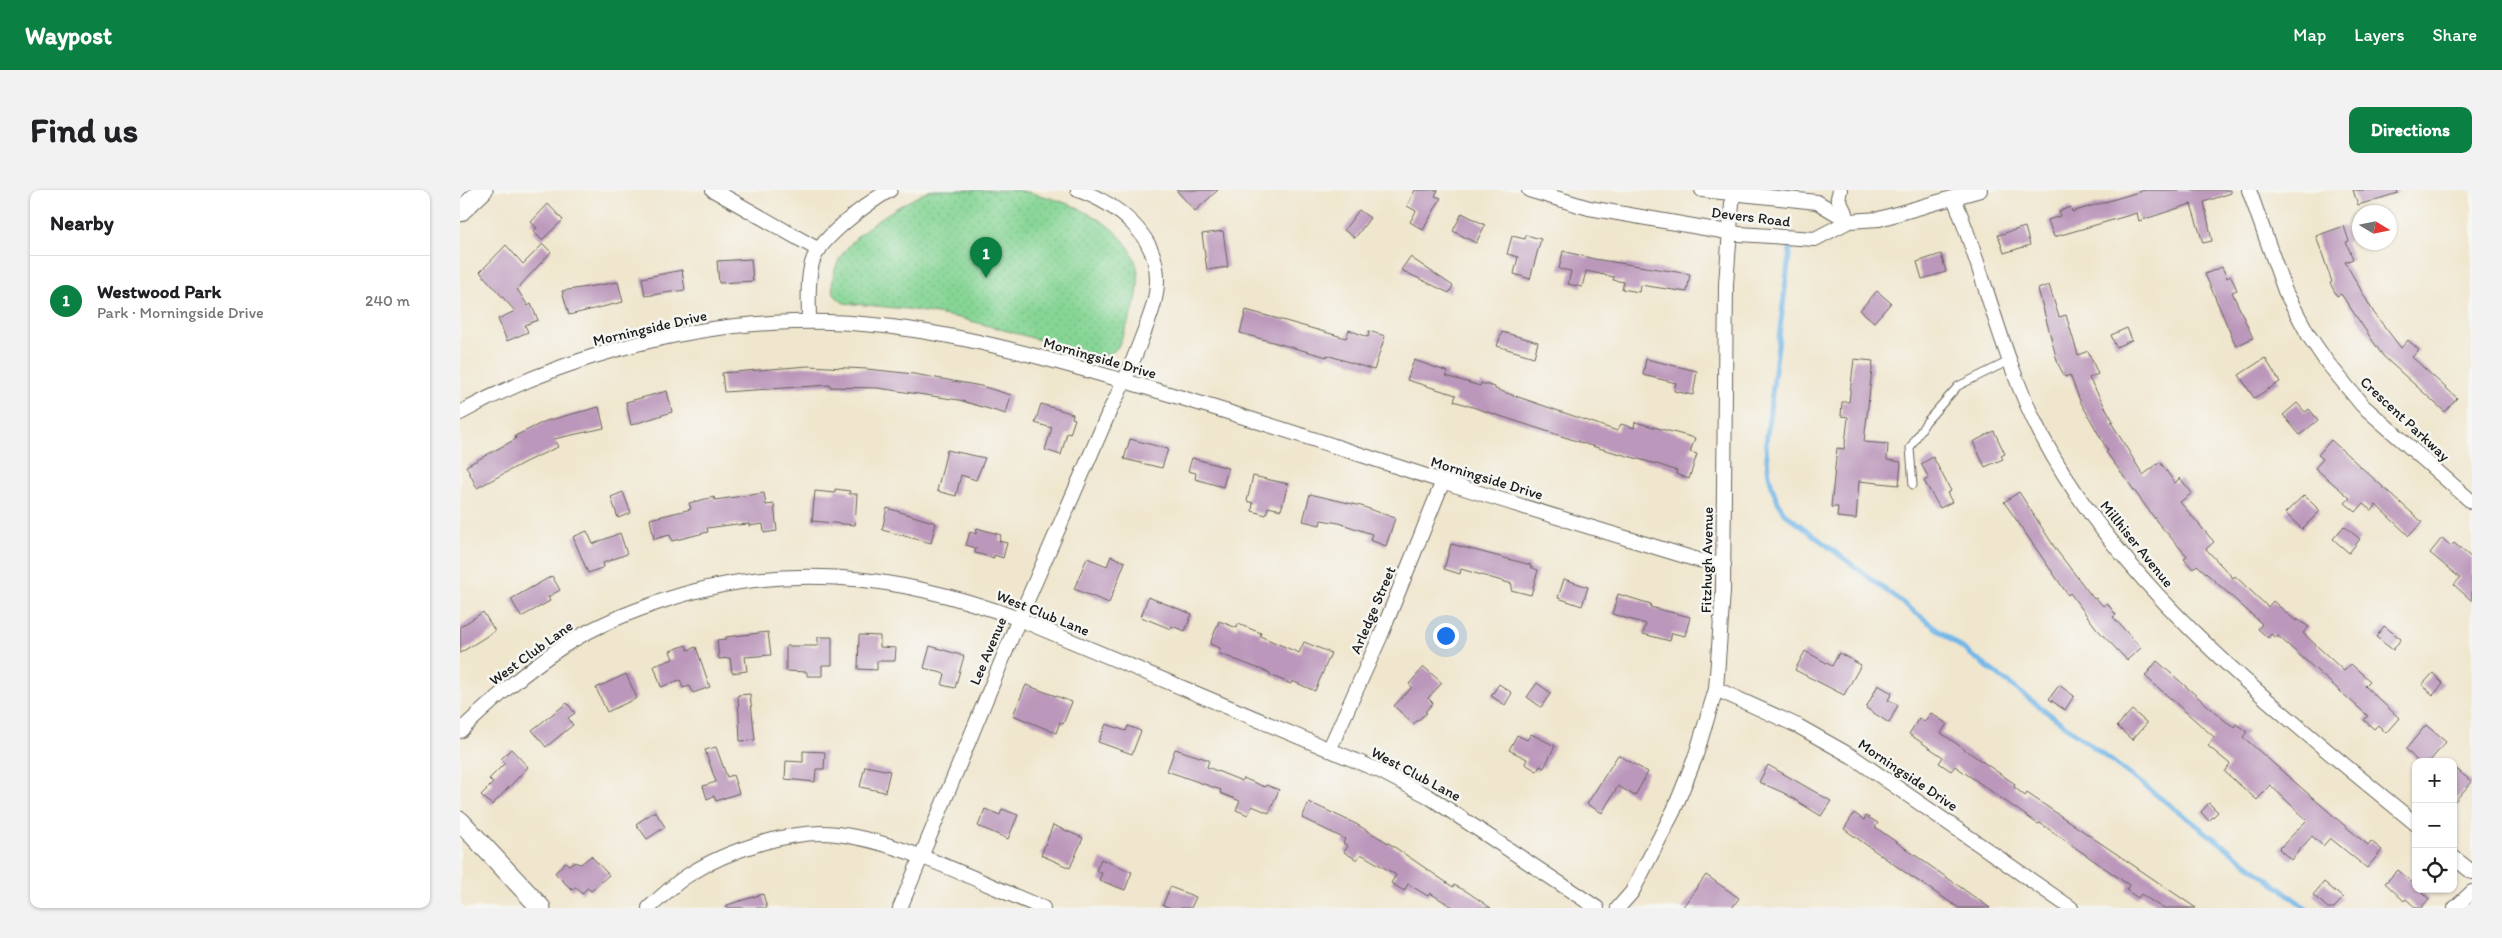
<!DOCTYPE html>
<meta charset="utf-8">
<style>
body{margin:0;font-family:Itim,sans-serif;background:#f2f2f2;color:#202124}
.controls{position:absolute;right:15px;bottom:15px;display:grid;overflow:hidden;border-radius:10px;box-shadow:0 1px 4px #0004}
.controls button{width:45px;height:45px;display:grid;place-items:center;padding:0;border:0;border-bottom:1px solid #e0e0e0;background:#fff;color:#202124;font:25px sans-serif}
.compass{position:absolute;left:1892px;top:15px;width:45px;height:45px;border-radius:50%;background:#fff;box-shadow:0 1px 4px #0004;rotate:100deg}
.you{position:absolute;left:985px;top:445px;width:18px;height:18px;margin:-12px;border:4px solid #fff;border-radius:50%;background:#1a73e8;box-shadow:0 0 0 8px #1a73e833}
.badge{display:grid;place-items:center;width:32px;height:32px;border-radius:50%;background:#0b8043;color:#fff;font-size:16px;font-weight:700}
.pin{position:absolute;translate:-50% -41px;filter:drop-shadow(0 1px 2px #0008)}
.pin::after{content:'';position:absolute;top:26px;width:18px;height:15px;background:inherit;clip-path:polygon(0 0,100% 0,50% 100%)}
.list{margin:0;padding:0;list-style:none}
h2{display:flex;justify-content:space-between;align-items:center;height:65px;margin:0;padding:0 20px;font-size:21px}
h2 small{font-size:16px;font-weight:400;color:#757577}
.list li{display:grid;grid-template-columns:32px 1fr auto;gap:15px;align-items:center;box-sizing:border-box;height:90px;padding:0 20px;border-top:1px solid #e0e0e0}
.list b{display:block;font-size:19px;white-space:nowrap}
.list p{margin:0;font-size:16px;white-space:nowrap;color:#757577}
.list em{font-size:16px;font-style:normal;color:#757577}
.icon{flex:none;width:28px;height:28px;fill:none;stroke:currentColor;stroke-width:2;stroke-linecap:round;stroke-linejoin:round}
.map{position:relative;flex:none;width:2012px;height:718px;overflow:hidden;border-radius:10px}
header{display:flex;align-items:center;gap:30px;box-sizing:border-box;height:70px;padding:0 25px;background:#0b8043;color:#fff}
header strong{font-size:24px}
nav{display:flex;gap:28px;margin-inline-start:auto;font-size:18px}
.intro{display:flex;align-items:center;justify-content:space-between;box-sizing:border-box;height:120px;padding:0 30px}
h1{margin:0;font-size:35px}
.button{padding:12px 22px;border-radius:10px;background:#0b8043;color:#fff;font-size:18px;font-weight:700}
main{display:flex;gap:30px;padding:0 30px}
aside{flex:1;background:#fff;border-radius:10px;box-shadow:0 1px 4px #0004}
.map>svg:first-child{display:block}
.park{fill:url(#park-dots);stroke:#517858}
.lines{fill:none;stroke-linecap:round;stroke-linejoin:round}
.stream{stroke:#71b6e7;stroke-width:5}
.building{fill:#bb97bb}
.lane-casing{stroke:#66635a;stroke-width:9}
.street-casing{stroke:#66635a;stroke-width:16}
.secondary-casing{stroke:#66635a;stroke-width:21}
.lane{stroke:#fff;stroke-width:7}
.street{stroke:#fff;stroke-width:14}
.secondary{stroke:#fff;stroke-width:19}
.labels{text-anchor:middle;stroke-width:5;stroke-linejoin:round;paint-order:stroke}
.street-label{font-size:15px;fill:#1c1c1c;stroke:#f6f6f2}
</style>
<header>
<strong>Waypost</strong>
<nav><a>Map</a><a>Layers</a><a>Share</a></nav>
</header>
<div class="intro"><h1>Find us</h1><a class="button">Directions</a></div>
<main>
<aside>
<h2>Nearby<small></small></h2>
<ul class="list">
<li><span class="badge">1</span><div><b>Westwood Park</b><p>Park · Morningside Drive</p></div><em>240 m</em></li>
</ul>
</aside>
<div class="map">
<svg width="2012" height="718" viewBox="0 0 2012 718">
<defs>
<pattern id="park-dots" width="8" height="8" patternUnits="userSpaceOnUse" patternTransform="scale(1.25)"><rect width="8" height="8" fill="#86d595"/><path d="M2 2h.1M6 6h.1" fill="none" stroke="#73b680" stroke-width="1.8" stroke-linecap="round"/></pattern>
</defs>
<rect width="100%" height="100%" fill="#f6f6f2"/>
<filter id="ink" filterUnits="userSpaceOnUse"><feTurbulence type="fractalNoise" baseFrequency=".02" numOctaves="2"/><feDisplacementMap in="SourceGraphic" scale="10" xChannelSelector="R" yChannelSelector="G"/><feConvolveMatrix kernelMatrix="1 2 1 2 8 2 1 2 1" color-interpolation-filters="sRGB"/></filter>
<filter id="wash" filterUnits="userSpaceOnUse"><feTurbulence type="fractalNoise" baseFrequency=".0096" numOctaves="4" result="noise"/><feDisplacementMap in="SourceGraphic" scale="20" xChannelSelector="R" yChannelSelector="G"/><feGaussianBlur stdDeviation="1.12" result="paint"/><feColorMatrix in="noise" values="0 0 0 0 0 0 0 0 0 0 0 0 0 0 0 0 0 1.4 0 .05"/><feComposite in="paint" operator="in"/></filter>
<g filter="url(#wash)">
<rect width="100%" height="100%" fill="#f0e6cd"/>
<path class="park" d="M 471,0 C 498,0 528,0 555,0 C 603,7 684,36 678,96 C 677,117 665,138 658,157 L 650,164 L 638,166 L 500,128 L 447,119 L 384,113 C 373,106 371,100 373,87 C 379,48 438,15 471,0 Z"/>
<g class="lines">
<path class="stream" d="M 1330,58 L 1306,253 C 1307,280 1310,300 1324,323 L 1846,718"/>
</g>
<g id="blocks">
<g class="building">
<polygon points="716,0 758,0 735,21"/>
<polygon points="955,0 978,0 975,6 981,8 963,40 950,32 956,21 947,16"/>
<polygon points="1685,0 1771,0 1771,3 1744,12 1752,51 1743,53 1731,14 1679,31 1677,23 1594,47 1588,30 1600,26 1599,21 1611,17 1612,22"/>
<polygon points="1893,0 1937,0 1938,3 1898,15"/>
<polygon points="88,14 103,30 82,50 73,41 77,38 71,32"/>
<polygon points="899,20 910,28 895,48 884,40"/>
<polygon points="1002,23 1025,35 1016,53 993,41"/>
<polygon points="1884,36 1889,51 1886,52 1893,69 1885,72 1914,123 1941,158 1948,150 1959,160 1952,167 1997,208 1985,222 1923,166 1881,104 1877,106 1870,93 1872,92 1856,46"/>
<polygon points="1565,37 1570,55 1544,63 1538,45"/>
<polygon points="763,41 768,77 747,80 742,44"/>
<polygon points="1066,45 1081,49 1070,89 1054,84 1058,67 1047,64 1052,46 1065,49"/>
<polygon points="83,54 91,62 57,99 68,116 71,114 78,130 65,135 68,142 47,151 38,129 55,121 20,82 46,55 63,74"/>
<polygon points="1103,61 1134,69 1230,84 1227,102 1180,95 1179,102 1162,99 1164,92 1153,90 1154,87 1126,81 1122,97 1108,94 1111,81 1099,79"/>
<polygon points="1481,64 1486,82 1462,89 1457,72"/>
<polygon points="950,67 993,96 989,103 941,80"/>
<polygon points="291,69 293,91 259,93 257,71"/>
<polygon points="1762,77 1767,88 1771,86 1777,100 1772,102 1793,148 1776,156 1745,84"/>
<polygon points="222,80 225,100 185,106 182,88"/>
<polygon points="158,92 163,112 109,125 102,101"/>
<polygon points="1589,95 1599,127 1606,125 1618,165 1628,161 1638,184 1629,188 1653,231 1651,232 1683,285 1700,272 1715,293 1720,288 1732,303 1720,312 1754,352 1746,359 1773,388 1775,386 1808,417 1813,411 1836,431 1837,429 1849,437 1843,443 1884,481 1891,474 1910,491 1905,496 1939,528 1926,543 1918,535 1914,539 1904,530 1908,526 1818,446 1816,448 1811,444 1808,448 1798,439 1802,434 1737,375 1733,379 1724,369 1727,366 1698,333 1646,262 1648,261 1620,211 1610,185 1605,187 1598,174 1578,99"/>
<polygon points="1417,101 1431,113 1414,132 1400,120"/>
<polygon points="786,120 886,148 889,140 908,147 909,141 925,146 914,180 867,165 867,167 780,143"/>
<polygon points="1667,138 1672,150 1656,157 1651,145"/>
<polygon points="1042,142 1078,152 1074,167 1037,156"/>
<polygon points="1805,168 1820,192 1794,208 1779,185"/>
<polygon points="1186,169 1237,181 1233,205 1214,201 1216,193 1183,185"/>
<polygon points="1394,169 1413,171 1404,252 1428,254 1427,270 1441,272 1439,295 1399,291 1396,329 1377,327 1378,317 1371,317 1377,258 1384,259 1385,254 1388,227 1381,226 1382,212 1389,212"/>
<polygon points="954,170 988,182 986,186 1020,196 1021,193 1035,197 1035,199 1157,241 1161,234 1174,238 1175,232 1235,248 1230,262 1237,264 1229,289 1216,284 1217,281 1200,275 1135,257 994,211 996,205 947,190"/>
<polygon points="348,176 407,179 454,184 521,196 551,205 546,224 499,210 418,198 370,197 370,195 264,202 262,183"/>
<polygon points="207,201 212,222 171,235 166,212"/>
<polygon points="1837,213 1845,222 1849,219 1858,230 1840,245 1823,225"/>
<polygon points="581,214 613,224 612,228 615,229 610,244 607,243 601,265 585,260 592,238 575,233"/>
<polygon points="139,217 144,238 94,249 98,257 67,271 17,298 6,276 56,249 55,246 86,231"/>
<polygon points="1534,241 1545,264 1541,266 1543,269 1525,277 1513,252"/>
<polygon points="670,249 708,259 702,278 664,269"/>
<polygon points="1871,250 1962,332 1949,346 1916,315 1912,321 1903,314 1896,322 1885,313 1890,308 1855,278 1863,269 1858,265"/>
<polygon points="487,260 525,268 516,290 501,285 496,306 477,301"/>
<polygon points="1473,267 1491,301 1487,303 1492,312 1480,318 1464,291 1469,288 1461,274"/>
<polygon points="732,268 768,278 763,297 735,289 736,283 728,281"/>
<polygon points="793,286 828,294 821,320 808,317 806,325 792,321 793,313 787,311"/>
<polygon points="375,299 390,301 389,304 397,304 395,335 352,331 355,301 375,303"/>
<polygon points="163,302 171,323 158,328 151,307"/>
<polygon points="1559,302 1597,361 1634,409 1636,408 1643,416 1647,413 1656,425 1653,427 1681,458 1667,470 1637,439 1610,403 1608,405 1544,312"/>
<polygon points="304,303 306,315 314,314 317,341 304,343 303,334 289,336 289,334 278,335 277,334 247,338 248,342 212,351 210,345 194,349 190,329 231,319 229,313 254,307 255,310"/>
<polygon points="850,304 901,316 935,328 926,356 910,350 912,344 879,333 861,330 860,335 843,331"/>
<polygon points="1844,305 1860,321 1842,339 1825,323"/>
<polygon points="427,318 476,333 471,353 422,340"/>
<polygon points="1884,336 1900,349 1889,363 1873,349"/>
<polygon points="517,338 541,345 539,351 547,353 543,368 534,365 534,368 515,363 516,358 506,355 510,342 516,344"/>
<polygon points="127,341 133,354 160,343 167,364 143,373 144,377 128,383 113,347"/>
<polygon points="1982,348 1991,356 1994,353 2012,368 2012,411 1994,395 2000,388 1970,363"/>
<polygon points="991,354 1071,375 1070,377 1078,380 1071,405 1051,400 1052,394 1001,379 1000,384 984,379"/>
<polygon points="651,366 665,372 649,413 614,399 627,368 647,376"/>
<polygon points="92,386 100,400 88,407 90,411 61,427 51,409"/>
<polygon points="1104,389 1128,397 1122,416 1098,408"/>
<polygon points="1158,404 1191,414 1190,417 1230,427 1225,446 1212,443 1210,451 1183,444 1186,434 1152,424"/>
<polygon points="688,407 732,424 725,441 712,436 711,439 681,427"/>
<polygon points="23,422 35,441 0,463 0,437"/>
<polygon points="759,431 777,438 778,434 801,443 800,446 839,463 844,452 871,463 855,501 832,491 831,494 810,485 810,483 758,463 760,458 750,454"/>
<polygon points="1924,436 1941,449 1933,460 1916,447"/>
<polygon points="308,442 311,465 285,467 287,481 272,483 270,468 259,469 257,450 266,449 266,447"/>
<polygon points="399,445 420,446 420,457 436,458 435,471 417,471 417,480 398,479"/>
<polygon points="358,447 372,447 372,475 362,475 362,486 347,486 347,482 326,481 326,456 358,456"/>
<polygon points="226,455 228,460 236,457 250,497 233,503 230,496 223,498 220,490 201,497 194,476 213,469 210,461"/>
<polygon points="470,456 504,466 495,498 482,495 485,484 464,478"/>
<polygon points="1345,461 1372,476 1379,463 1401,475 1384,505 1335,480"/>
<polygon points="1697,471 1764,530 1774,537 1776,534 1787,542 1783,547 1891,641 1908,655 1911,651 1922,660 1907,678 1870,648 1863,656 1852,646 1831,670 1819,659 1847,630 1810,595 1797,610 1765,582 1770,574 1748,556 1754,547 1685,486"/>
<polygon points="964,477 982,493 968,508 973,513 965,522 967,523 953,534 934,516 952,497 949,494"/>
<polygon points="1973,483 1983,494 1973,505 1962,495"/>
<polygon points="166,484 177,508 147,522 136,498"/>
<polygon points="1077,493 1091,503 1081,517 1067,507"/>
<polygon points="1039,494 1052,503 1045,515 1031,506"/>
<polygon points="566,495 612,512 603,534 600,532 596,543 553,525"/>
<polygon points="1418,495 1432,503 1428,510 1438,515 1429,533 1406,518"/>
<polygon points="1599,495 1614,506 1605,520 1589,509"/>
<polygon points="290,504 295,550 280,551 278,505"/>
<polygon points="107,513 115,523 108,528 113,535 86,557 72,540"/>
<polygon points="1672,520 1687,533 1672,550 1657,536"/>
<polygon points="1471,523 1487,534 1481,543 1555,594 1554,597 1565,606 1567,603 1736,718 1702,718 1681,704 1678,708 1666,700 1669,695 1580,633 1578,634 1495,576 1491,581 1479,573 1483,567 1449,544 1459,528 1464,532"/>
<polygon points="646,534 666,541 668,536 681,541 672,564 638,552"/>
<polygon points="1966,535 1986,552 1969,572 1958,572 1946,559"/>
<polygon points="1071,544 1095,556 1084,578 1080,576 1077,581 1065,574 1067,569 1049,560 1057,545 1067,550"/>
<polygon points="256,557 267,587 273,585 279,603 256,611 254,606 247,609 243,596 256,592 245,560"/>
<polygon points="51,559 68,577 32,615 21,605 33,593 29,589 45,573 41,569"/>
<polygon points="715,559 749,570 747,577 782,591 783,588 805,597 806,595 819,600 809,623 792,616 788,625 776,620 780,611 760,603 761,600 707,581"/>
<polygon points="343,561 365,562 364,579 356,579 355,592 325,589 326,571 343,572"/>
<polygon points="1158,565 1188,582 1175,606 1158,596 1142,623 1127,614"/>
<polygon points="1308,575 1371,611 1361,626 1324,603 1299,592"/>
<polygon points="405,576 430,581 425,602 400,597"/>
<polygon points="1993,576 2012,592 1993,613"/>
<polygon points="849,612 896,634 930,654 993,697 994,695 1006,701 1031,718 994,718 970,703 968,706 948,694 944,701 931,693 936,685 928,680 901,664 897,670 884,662 888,656 883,653 885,649 842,628"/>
<polygon points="1749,613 1758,622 1749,631 1741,622"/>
<polygon points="525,619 540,625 542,619 558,625 548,649 518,636"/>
<polygon points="195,621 205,637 187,649 176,634"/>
<polygon points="1394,623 1404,630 1406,626 1418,633 1415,637 1530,718 1499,718 1449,685 1384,639"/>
<polygon points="593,635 623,648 610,678 581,665"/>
<polygon points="131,666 149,685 131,701 127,698 122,704 116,697 112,700 95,683 105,672 109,675 113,672 121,674"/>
<polygon points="641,669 672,682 665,700 639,690 642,683 636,681"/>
<polygon points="1938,680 1956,696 1956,699 1959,699 1969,709 1961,718 1956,718 1946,709 1944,711 1925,693"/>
<polygon points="1246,685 1279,708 1272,718 1222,718"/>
<polygon points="1864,692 1883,708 1874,718 1868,718 1853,705"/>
<polygon points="710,697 736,707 731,718 711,718 703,715"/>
<polygon points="303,704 307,718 267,718 267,715"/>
</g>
</g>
</g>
<g filter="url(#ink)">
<use href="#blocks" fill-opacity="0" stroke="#66635a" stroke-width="1"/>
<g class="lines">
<defs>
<polyline id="lane" points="1453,295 1450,258 1466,232 1498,196 1551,170"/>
<g id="street">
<polyline points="253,0 359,60"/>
<polyline points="1069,0 1129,18 1279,44 1355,49 1389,31 1419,29 1520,0"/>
<polyline points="1242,0 1357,12 1389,31"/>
<polyline points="1380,0 1378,8 1389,31"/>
<polyline points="1789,0 1825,101 1849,146 1866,171 1902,215 2012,312"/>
<path d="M 1494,8 C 1526,87 1543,173 1583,248 C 1666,405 1821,522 1956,634"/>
<path d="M 349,131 C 349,113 347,92 352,73 C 358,49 409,12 430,0"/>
<path d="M 0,223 C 100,168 220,135 334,132 C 458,128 578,166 695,200 C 792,228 888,261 985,292 C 1069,319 1153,344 1238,370 L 1264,375"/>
<polyline points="1256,499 1338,536 1393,567 1611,718"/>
<path d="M 0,541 C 32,511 65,481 102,457 C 129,439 160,426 191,415 C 316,369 436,383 559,429 L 920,581 L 968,606 L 1137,718"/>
<polyline points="869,560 921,445 983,291"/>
<polyline points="1993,667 2012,682"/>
<path d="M 189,718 C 202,706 215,693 230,684 C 266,661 334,638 377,644 C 446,653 519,692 583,718"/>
<path d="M 440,718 L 559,429 L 650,220 C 662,197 672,174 681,150 C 688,131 697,112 697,91 C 698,45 657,14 618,0"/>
<polyline points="1158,718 1172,702 1214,620 1235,568 1256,499 1263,401 1266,94 1273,0"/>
<polyline points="1995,718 2012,702"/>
</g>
<g id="secondary">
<polyline points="0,22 23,0"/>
<polyline points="0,631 81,718"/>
</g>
</defs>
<use href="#lane" class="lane-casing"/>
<use href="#street" class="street-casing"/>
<use href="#secondary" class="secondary-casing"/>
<use href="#lane" class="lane"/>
<use href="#street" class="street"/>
<use href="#secondary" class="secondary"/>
</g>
</g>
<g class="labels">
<g class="street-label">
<text transform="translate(1291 27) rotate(7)" y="5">Devers Road</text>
<text transform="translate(190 138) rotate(-13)" y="5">Morningside Drive</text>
<text transform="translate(640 168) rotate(16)" y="5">Morningside Drive</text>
<text transform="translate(1945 229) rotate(43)" y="5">Crescent Parkway</text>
<text transform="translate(1027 288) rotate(17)" y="5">Morningside Drive</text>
<text transform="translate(1677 354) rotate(51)" y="5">Millhiser Avenue</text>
<text transform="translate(1247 370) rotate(-89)" y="5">Fitzhugh Avenue</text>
<text transform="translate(913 420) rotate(-67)" y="5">Arledge Street</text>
<text transform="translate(583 423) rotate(22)" y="5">West Club Lane</text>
<text transform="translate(528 461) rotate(-67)" y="5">Lee Avenue</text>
<text transform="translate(71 463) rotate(-36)" y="5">West Club Lane</text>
<text transform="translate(956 584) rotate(28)" y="5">West Club Lane</text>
<text transform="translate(1448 585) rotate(34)" y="5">Morningside Drive</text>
</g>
</g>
</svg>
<div class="controls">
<button>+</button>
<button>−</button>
<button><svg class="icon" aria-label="locate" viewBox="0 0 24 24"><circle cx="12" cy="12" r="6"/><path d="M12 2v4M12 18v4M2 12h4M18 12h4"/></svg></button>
</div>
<svg class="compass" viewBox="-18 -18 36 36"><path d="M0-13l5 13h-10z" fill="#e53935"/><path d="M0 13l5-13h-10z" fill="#757577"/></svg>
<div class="you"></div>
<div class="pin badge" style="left:526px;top:88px">1</div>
</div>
</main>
